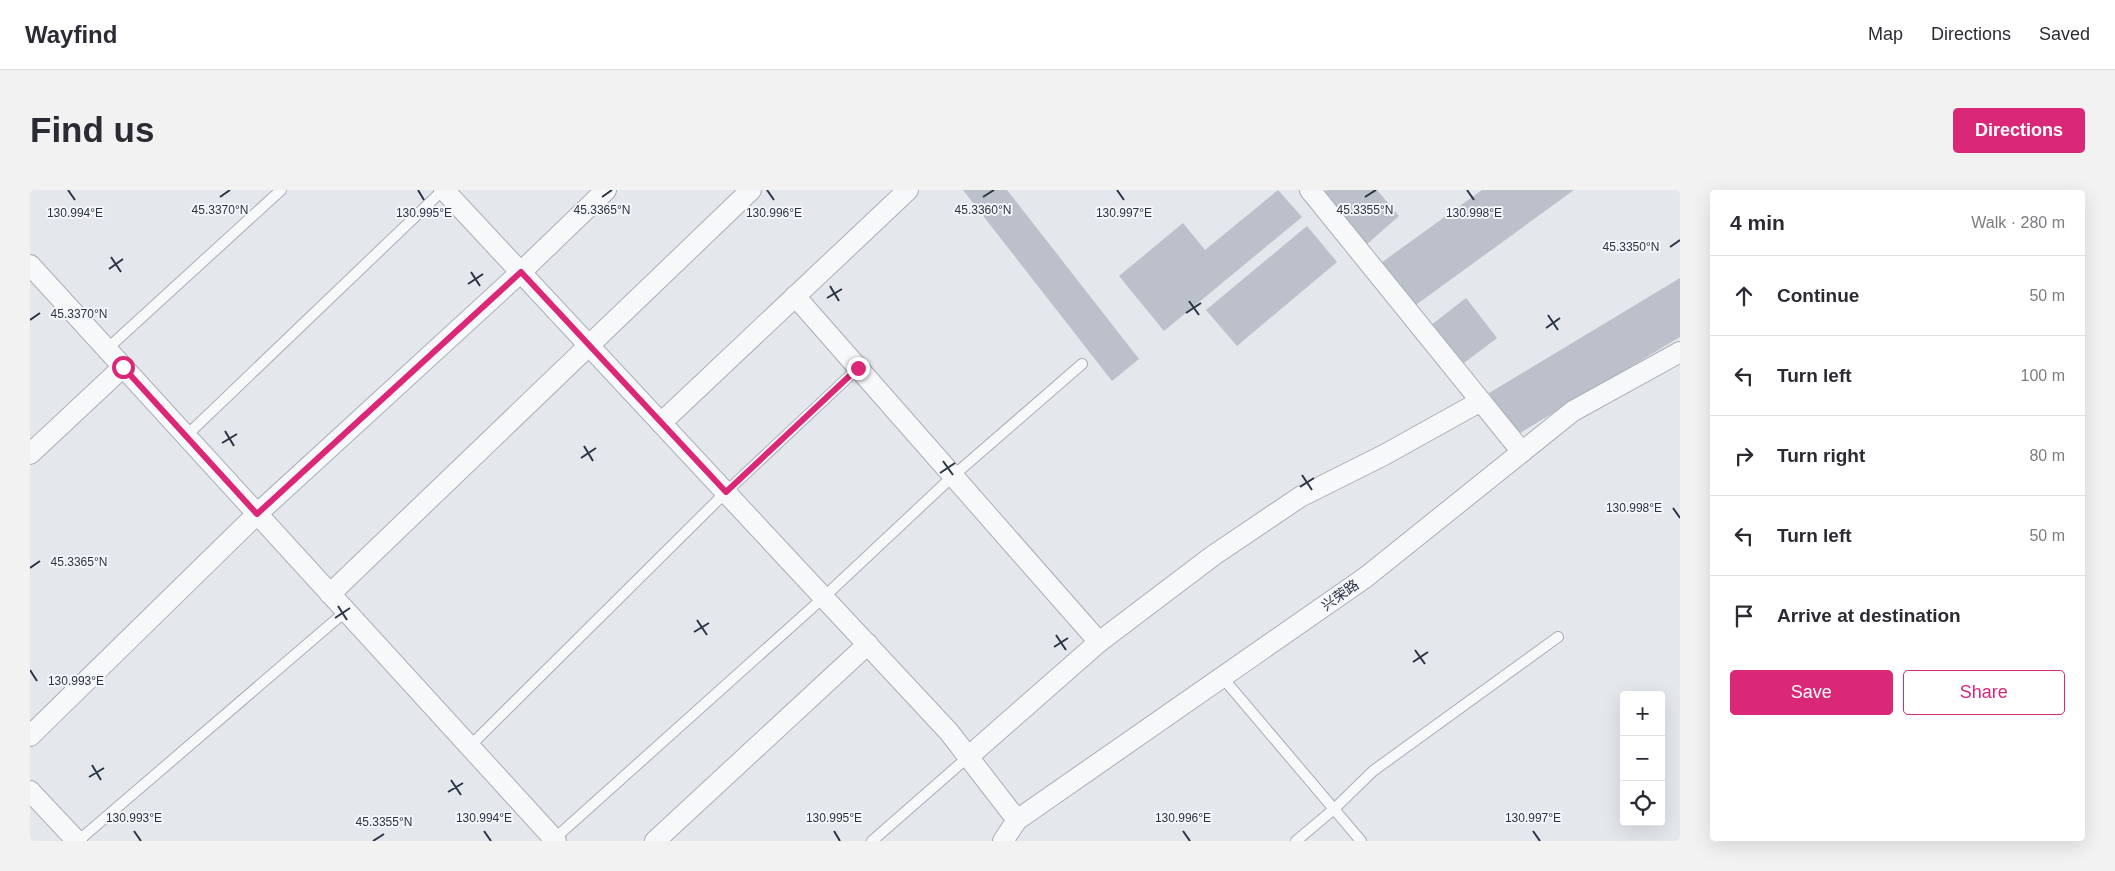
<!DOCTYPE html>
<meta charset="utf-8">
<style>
body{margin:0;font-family:Helvetica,"Noto Sans SC",sans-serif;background:#f2f2f3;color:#2b2b33}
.controls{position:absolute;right:15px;bottom:15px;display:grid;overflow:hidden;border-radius:5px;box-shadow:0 5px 20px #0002}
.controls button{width:45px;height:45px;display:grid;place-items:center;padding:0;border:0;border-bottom:1px solid #e1e1e2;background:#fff;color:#2b2b33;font:25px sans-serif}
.stop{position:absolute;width:15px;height:15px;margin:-11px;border:4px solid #db2777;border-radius:50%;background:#fff}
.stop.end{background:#db2777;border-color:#fff;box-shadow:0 1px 5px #0008}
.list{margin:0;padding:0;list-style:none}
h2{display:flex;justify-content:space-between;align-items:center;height:65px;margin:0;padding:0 20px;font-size:21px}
h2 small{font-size:16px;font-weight:400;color:#7c7c81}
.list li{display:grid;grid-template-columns:32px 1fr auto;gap:15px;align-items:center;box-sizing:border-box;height:80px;padding:0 20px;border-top:1px solid #e1e1e2}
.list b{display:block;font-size:19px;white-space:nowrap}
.list em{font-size:16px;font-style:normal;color:#7c7c81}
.actions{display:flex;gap:10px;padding:15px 20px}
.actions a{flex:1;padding:11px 0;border:1px solid #db2777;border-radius:5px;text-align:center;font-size:18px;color:#db2777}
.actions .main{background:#db2777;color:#fff}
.icon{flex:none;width:28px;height:28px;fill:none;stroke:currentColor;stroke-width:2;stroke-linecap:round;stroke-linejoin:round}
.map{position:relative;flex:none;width:1650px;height:651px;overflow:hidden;border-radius:5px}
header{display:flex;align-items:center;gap:30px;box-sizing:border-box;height:70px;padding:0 25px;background:#fff;border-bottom:1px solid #e1e1e2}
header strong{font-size:24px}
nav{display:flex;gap:28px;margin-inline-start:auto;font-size:18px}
.intro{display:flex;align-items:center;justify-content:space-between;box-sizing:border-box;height:120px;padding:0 30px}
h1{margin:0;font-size:35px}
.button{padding:12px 22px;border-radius:5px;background:#db2777;color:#fff;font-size:18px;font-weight:700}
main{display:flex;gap:30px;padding:0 30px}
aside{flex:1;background:#fff;border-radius:5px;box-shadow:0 5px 20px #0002}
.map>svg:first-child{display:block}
.building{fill:#bbc0ca}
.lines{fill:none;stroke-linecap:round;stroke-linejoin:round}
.lane-casing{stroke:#a9aeb7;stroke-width:12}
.street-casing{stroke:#a9aeb7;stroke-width:22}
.lane{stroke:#f7f8fa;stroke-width:10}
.street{stroke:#f7f8fa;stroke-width:20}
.route{stroke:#db2777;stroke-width:6}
.ticks{fill:none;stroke:#2b3445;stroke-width:2}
.labels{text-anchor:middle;stroke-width:4;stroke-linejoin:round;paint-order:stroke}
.street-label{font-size:14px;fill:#2b3445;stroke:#f4f6f9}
.ticks-label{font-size:12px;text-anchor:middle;fill:#2b3445;stroke:#f4f6f9;stroke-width:4;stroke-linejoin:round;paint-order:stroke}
</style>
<header>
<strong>Wayfind</strong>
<nav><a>Map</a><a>Directions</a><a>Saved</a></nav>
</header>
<div class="intro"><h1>Find us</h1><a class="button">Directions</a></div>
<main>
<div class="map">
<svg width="1650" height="651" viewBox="0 0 1650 651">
<rect width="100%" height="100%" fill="#e4e7ec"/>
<g class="building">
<polygon points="933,0 977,0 1109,169 1082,191"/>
<polygon points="1248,0 1272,27 1134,141 1089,86 1153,33 1175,60"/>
<polygon points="1297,0 1347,0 1369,26 1336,55 1292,4"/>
<polygon points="1452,0 1544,0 1383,117 1351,73"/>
<polygon points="1277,36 1307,72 1207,156 1176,120"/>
<polygon points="1650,88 1650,147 1485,246 1459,203"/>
<polygon points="1436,108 1467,148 1430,176 1400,136"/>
</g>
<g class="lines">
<defs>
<g id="lane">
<polyline points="77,159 251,0"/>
<polyline points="156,246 413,0"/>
<polyline points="1192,487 1331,651"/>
<polyline points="440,556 696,302 828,178"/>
<polyline points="523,650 794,407 923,286 1052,174"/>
<polyline points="48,651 316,421"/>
<polyline points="842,651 938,567"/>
<polyline points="1266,651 1304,619 1343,581 1528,447"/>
</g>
<g id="street">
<polyline points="414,0 919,542 987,630"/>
<polyline points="1280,0 1492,262"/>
<polyline points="0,75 526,651"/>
<polyline points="765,106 1069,452"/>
<polyline points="631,233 878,0"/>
<polyline points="0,264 93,177"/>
<polyline points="300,404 721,0"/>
<polyline points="0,546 227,324 491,82 576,0"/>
<polyline points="938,567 1069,452 1184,365 1270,307 1354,265 1451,211"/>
<polyline points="0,601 47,651"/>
<polyline points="625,651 838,454"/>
<polyline points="973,651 987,630 1336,387 1543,221 1650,162"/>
</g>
</defs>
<use href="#lane" class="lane-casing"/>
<use href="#street" class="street-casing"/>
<use href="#lane" class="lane"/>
<use href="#street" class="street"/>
</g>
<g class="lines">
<polyline class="route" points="93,177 227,324 491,82 696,302 828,178"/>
</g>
<path class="ticks" d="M 38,0 L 45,10M 388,0 L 394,10M 737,0 L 744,10M 1087,0 L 1094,10M 1437,0 L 1444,10M 190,7 L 200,0M 572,7 L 582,0M 953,7 L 964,0M 1335,7 L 1346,0M 1640,57 L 1650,50M 81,67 L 91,82M 79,79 L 93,69M 441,82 L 450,96M 438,94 L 453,84M 800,96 L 809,111M 797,108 L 812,99M 1159,111 L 1169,125M 1156,123 L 1171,113M 1518,125 L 1528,140M 0,130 L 10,123M 1516,138 L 1530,128M 195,241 L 204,256M 192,253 L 207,244M 554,256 L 563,271M 551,268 L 566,258M 913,271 L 923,285M 910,283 L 925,273M 1272,285 L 1282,300M 1270,297 L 1284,288M 1643,318 L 1650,328M 0,378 L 10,371M 308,416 L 317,430M 305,428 L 320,418M 667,430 L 677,445M 664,442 L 679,433M 1026,445 L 1036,460M 1024,457 L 1038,448M 1385,460 L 1395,474M 1383,472 L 1398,462M 0,480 L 7,491M 62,575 L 71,590M 59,587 L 74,578M 421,590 L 431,605M 418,602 L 433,593M 104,641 L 111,651M 454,641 L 461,651M 804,641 L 810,651M 1153,641 L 1160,651M 1503,641 L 1510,651M 343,651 L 354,644"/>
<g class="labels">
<g class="street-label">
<text transform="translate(1310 405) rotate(-35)" y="5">兴荣路</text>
</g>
</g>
<g class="ticks-label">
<text x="190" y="24">45.3370°N</text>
<text x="572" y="24">45.3365°N</text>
<text x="953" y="24">45.3360°N</text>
<text x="1335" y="24">45.3355°N</text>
<text x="45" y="27">130.994°E</text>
<text x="394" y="27">130.995°E</text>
<text x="744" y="27">130.996°E</text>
<text x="1094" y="27">130.997°E</text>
<text x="1444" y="27">130.998°E</text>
<text x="1601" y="61">45.3350°N</text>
<text x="49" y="128">45.3370°N</text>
<text x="1604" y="322">130.998°E</text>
<text x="49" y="376">45.3365°N</text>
<text x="46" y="495">130.993°E</text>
<text x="104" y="632">130.993°E</text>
<text x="454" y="632">130.994°E</text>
<text x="804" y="632">130.995°E</text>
<text x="1153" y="632">130.996°E</text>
<text x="1503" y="632">130.997°E</text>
<text x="354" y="636">45.3355°N</text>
</g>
</svg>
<div class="controls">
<button>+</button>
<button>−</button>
<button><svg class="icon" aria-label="locate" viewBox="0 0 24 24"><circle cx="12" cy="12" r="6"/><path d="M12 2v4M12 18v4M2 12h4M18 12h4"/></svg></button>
</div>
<div class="stop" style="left:93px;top:177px"></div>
<div class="stop end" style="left:828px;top:178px"></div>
</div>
<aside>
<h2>4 min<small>Walk · 280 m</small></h2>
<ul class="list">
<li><svg class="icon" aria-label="ahead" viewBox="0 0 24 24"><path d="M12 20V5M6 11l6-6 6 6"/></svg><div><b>Continue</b></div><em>50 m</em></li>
<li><svg class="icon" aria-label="left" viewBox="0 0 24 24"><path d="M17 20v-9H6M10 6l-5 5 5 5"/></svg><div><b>Turn left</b></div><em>100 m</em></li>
<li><svg class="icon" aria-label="right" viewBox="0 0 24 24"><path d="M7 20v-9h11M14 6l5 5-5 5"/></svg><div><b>Turn right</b></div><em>80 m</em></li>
<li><svg class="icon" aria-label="left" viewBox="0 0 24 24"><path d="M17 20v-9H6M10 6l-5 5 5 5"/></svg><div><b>Turn left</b></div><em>50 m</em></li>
<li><svg class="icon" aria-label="arrive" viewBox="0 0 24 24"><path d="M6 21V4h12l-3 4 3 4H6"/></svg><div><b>Arrive at destination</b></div></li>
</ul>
<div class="actions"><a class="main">Save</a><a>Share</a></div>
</aside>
</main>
